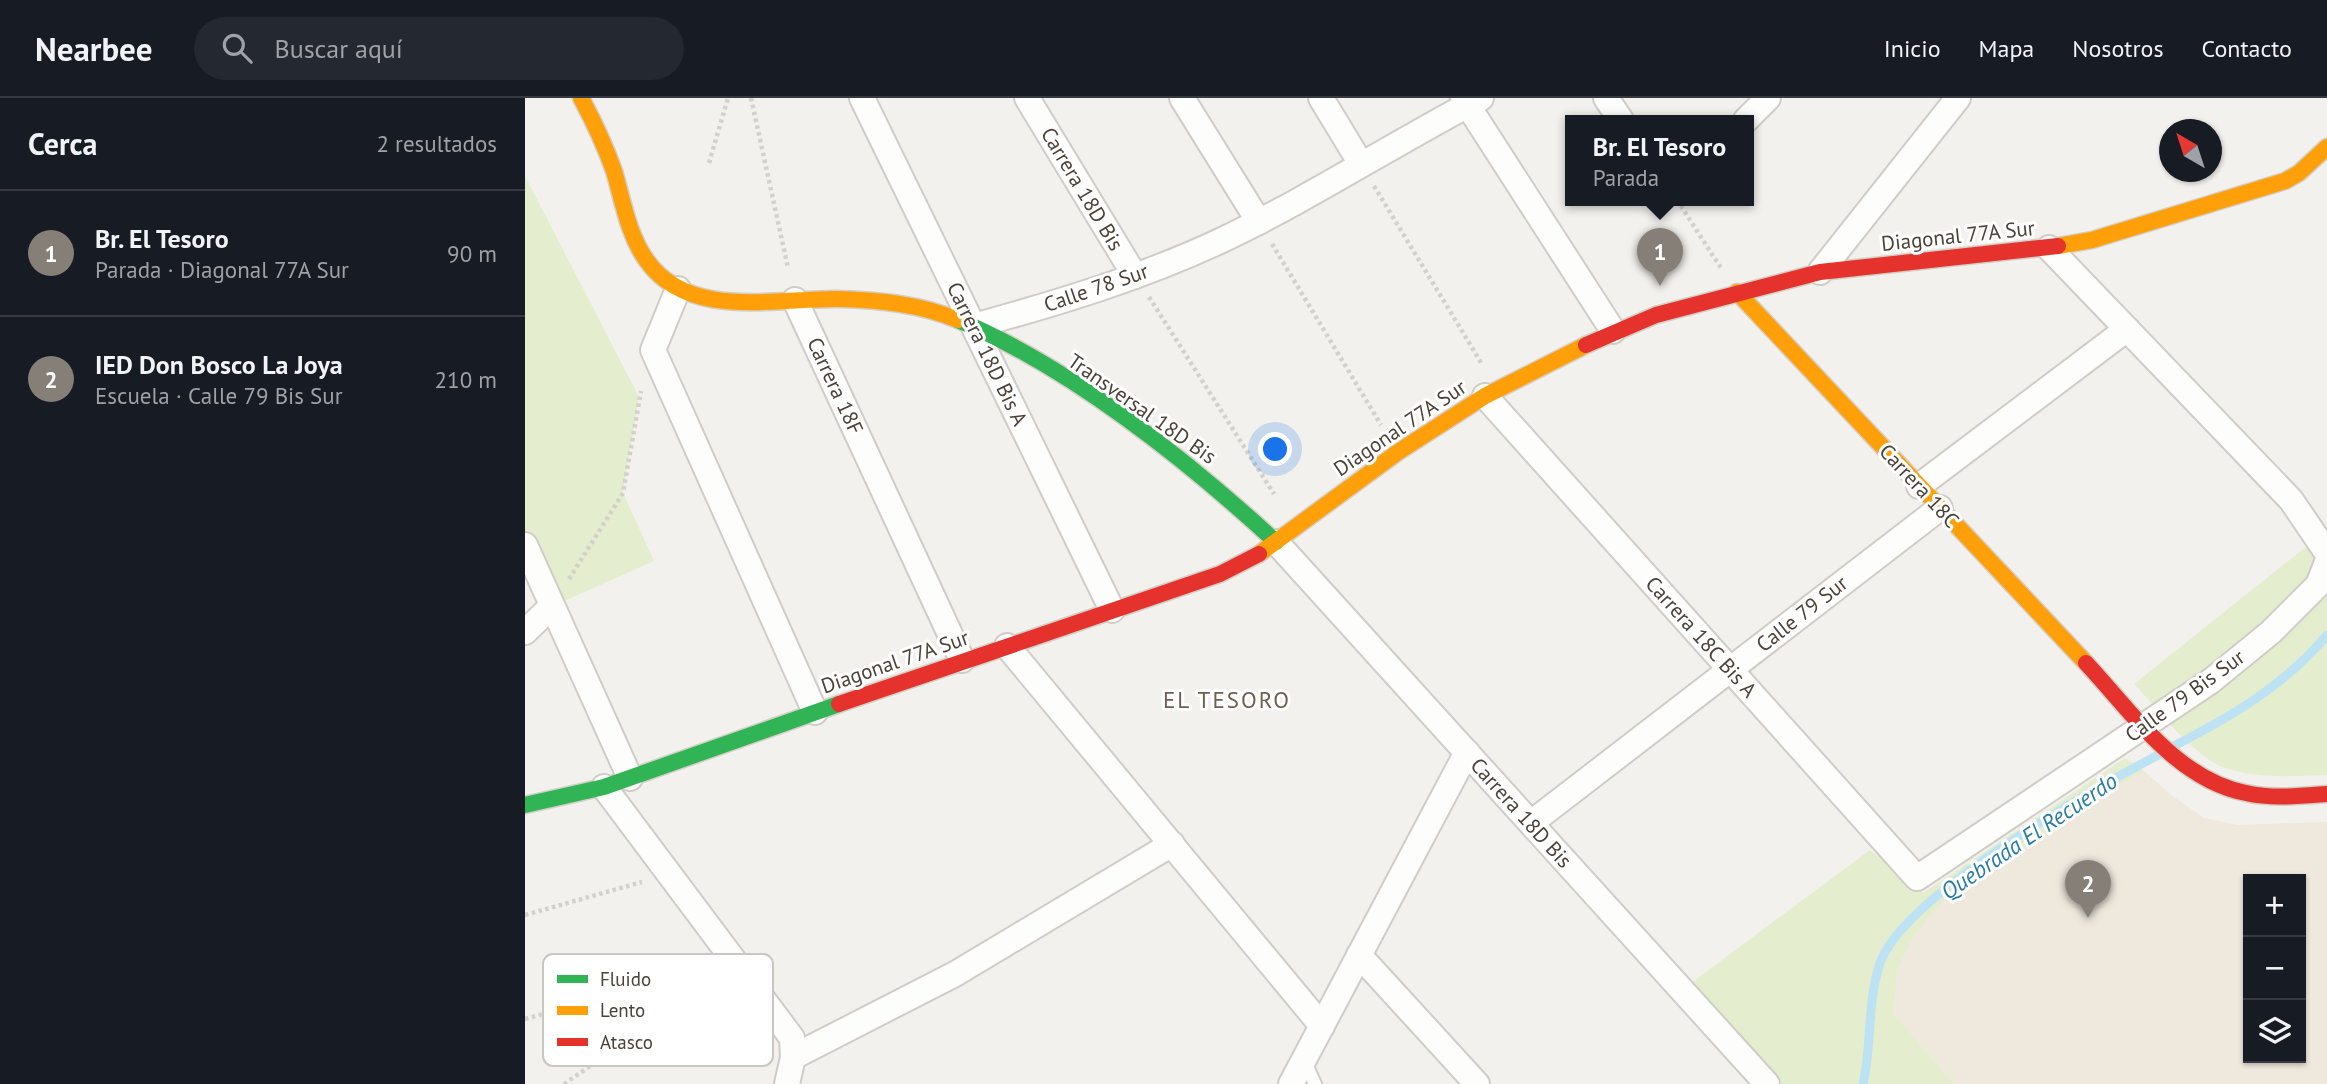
<!DOCTYPE html>
<html lang="es">
<meta charset="utf-8">
<style>
body{margin:0;font-family:"PT Sans",sans-serif;background:#242831;color:#f1f3f6}
.controls{position:absolute;right:21px;bottom:21px;display:grid;overflow:hidden;border-radius:0px;box-shadow:0 2px 5px #0004}
.controls button{width:63px;height:63px;display:grid;place-items:center;padding:0;border:0;border-bottom:2px solid #363941;background:#171b24;color:#f1f3f6;font:35px sans-serif}
.compass{position:absolute;left:1634px;top:21px;width:63px;height:63px;border-radius:50%;background:#171b24;box-shadow:0 2px 5px #0004;rotate:321deg}
.you{position:absolute;left:751px;top:352px;width:24px;height:24px;margin:-18px;border:5px solid #fff;border-radius:50%;background:#1a73e8;box-shadow:0 0 0 10px #1a73e833}
.badge{display:grid;place-items:center;width:46px;height:46px;border-radius:50%;background:#867f78;color:#fff;font-size:23px;font-weight:700}
.pin{position:absolute;translate:-50% -58px;filter:drop-shadow(0 2px 4px #0008)}
.pin::after{content:'';position:absolute;top:37px;width:24px;height:21px;background:inherit;clip-path:polygon(0 0,100% 0,50% 100%)}
.popup{position:absolute;left:1040px;top:17px;width:189px;height:91px;box-sizing:border-box;display:grid;place-content:center;border-radius:0px;background:#171b24;filter:drop-shadow(0 2px 5px #0005);font-size:23px;white-space:nowrap;color:#9ea1a6}
.popup b{font-size:26px;color:#f1f3f6}
.popup::after{content:'';position:absolute;left:50%;top:100%;margin-left:-14px;border:14px solid transparent;border-top-color:#171b24}
.list{margin:0;padding:0;list-style:none}
h2{display:flex;justify-content:space-between;align-items:center;height:91px;margin:0;padding:0 28px;font-size:30px}
h2 small{font-size:23px;font-weight:400;color:#9ea1a6}
.list li{display:grid;grid-template-columns:46px 1fr auto;gap:21px;align-items:center;box-sizing:border-box;height:126px;padding:0 28px;border-top:2px solid #363941}
.list b{display:block;font-size:26px;white-space:nowrap}
.list p{margin:0;font-size:23px;white-space:nowrap;color:#9ea1a6}
.list em{font-size:23px;font-style:normal;color:#9ea1a6}
.icon{flex:none;width:38px;height:38px;fill:none;stroke:currentColor;stroke-width:2;stroke-linecap:round;stroke-linejoin:round}
.map{position:relative;flex:none;width:1802px;height:986px;overflow:hidden}
header{display:flex;align-items:center;gap:42px;box-sizing:border-box;height:98px;padding:0 35px;background:#171b24;border-bottom:2px solid #363941}
header strong{font-size:33px}
nav{display:flex;gap:38px;margin-inline-start:auto;font-size:24px}
.search{width:490px;height:63px;background:#242831;display:flex;align-items:center;gap:18px;box-sizing:border-box;padding:0 24px;border-radius:38px;color:#9ea1a6;font-size:26px}
main{display:flex}
aside{flex:1;background:#171b24}
.map>svg:first-child{display:block}
.education{fill:#eee8dd;fill-rule:evenodd}
.green{fill:#e4eece}
.lines{fill:none;stroke-linecap:round;stroke-linejoin:round}
.stream{stroke:#bde2f3;stroke-width:9}
.lane-casing{stroke:#d0ccc8;stroke-width:16}
.street-casing{stroke:#d0ccc8;stroke-width:28}
.fast-casing{stroke:#d4cfc6;stroke-width:19}
.slow-casing{stroke:#d4cfc6;stroke-width:19}
.jam-casing{stroke:#d4cfc6;stroke-width:19}
.path{stroke:#d3d1cc;stroke-width:4.5;stroke-dasharray:3.5 3.5;stroke-linecap:butt}
.lane{stroke:#fdfdfc;stroke-width:12}
.street{stroke:#fdfdfc;stroke-width:24}
.fast{stroke:#30b455;stroke-width:16}
.slow{stroke:#ff9f0a;stroke-width:16}
.jam{stroke:#e5322d;stroke-width:16}
.labels{text-anchor:middle;stroke-width:6;stroke-linejoin:round;paint-order:stroke}
.street-label{font-size:21px;fill:#4c4238;stroke:#fff}
.neighbourhood-label{font-size:23px;letter-spacing:2px;fill:#6f5f4f;stroke:#fff}
.water-label{font-size:23px;font-style:italic;fill:#267ca5;stroke:#fff}
.key{fill:#fff;stroke:#c9c6c3;stroke-width:2}
.key-label{font-size:19px;fill:#4c4238}
</style>
<header>
<strong>Nearbee</strong>
<div class="search"><svg class="icon" aria-label="search" viewBox="0 0 24 24"><circle cx="10" cy="10" r="6"/><path d="M15 15l6 6"/></svg>Buscar aquí</div>
<nav><a>Inicio</a><a>Mapa</a><a>Nosotros</a><a>Contacto</a></nav>
</header>
<main>
<aside>
<h2>Cerca<small>2 resultados</small></h2>
<ul class="list">
<li><span class="badge">1</span><div><b>Br. El Tesoro</b><p>Parada · Diagonal 77A Sur</p></div><em>90 m</em></li>
<li><span class="badge">2</span><div><b>IED Don Bosco La Joya</b><p>Escuela · Calle 79 Bis Sur</p></div><em>210 m</em></li>
</ul>
</aside>
<div class="map">
<svg width="1802" height="986" viewBox="0 0 1802 986">
<rect width="100%" height="100%" fill="#f3f1ee"/>
<path class="education" d="M 1618,672 L 1646,697 L 1679,720 L 1712,727 L 1802,724 L 1802,986 L 1429,986 L 1369,916 L 1372,872 L 1389,838 L 1416,803 ZM 1723,781 L 1776,781 L 1776,960 L 1723,960 Z"/>
<g class="green">
<polygon points="0,78 114,299 98,395 129,463 26,509 0,447"/>
<path d="M 1802,432 L 1802,677 C 1768,678 1733,681 1700,670 C 1670,660 1632,610 1609,586 Z"/>
<polygon points="1600,660 1618,672 1417,803 1389,838 1372,872 1369,916 1429,986 1254,986 1166,885 1345,752 1398,795"/>
</g>
<g class="lines">
<g class="stream">
<path d="M 1649,648 C 1707,618 1759,588 1802,537"/>
<path d="M 1338,986 C 1347,947 1342,904 1355,865 C 1380,796 1570,690 1637,655"/>
</g>
<defs>
<polyline id="lane" points="779,962 790,986"/>
<g id="street">
<polyline points="337,0 587,512"/>
<polyline points="502,0 610,178"/>
<polyline points="657,0 734,124"/>
<polyline points="796,0 836,66"/>
<polyline points="938,0 1088,233"/>
<polyline points="1081,0 1096,22"/>
<polyline points="1221,22 1243,0"/>
<polyline points="1524,150 1766,402 1802,455"/>
<polyline points="1295,174 1433,0"/>
<polyline points="153,191 128,252 290,614"/>
<polyline points="270,202 437,562"/>
<path d="M 449,228 C 532,205 616,180 695,143 C 784,101 868,46 956,0"/>
<polyline points="960,298 1392,780 1686,583 1746,534 1793,487 1802,464"/>
<polyline points="1394,388 1602,231"/>
<polyline points="751,444 1242,986"/>
<polyline points="0,447 105,680"/>
<polyline points="0,534 26,509"/>
<polyline points="482,548 797,928"/>
<polyline points="79,689 267,940 268,959 262,986"/>
<polyline points="1006,725 1415,410"/>
<polyline points="834,857 952,986"/>
<polyline points="268,959 430,876 647,746"/>
<polyline points="766,986 942,654"/>
</g>
<g id="fast">
<path d="M 433,222 C 545,269 662,362 751,444"/>
<polyline points="0,707 79,689 314,606"/>
</g>
<g id="slow">
<path d="M 56,0 C 69,24 80,48 89,73 C 98,103 103,137 122,163 C 164,222 251,200 313,201 C 354,202 395,206 433,222"/>
<polyline points="1533,148 1567,142 1760,83 1774,75 1802,49"/>
<polyline points="1212,194 1561,565"/>
<polyline points="734,456 873,354 960,298 1061,247"/>
</g>
<g id="jam">
<polyline points="1061,247 1131,217 1295,174 1533,148"/>
<path d="M 1561,565 C 1606,613 1652,682 1721,695 C 1747,701 1775,698 1802,696"/>
<polyline points="314,606 695,476 734,456"/>
</g>
</defs>
<use href="#lane" class="lane-casing"/>
<use href="#street" class="street-casing"/>
<use href="#fast" class="fast-casing"/>
<use href="#slow" class="slow-casing"/>
<use href="#jam" class="jam-casing"/>
<g class="path">
<polyline points="226,0 263,170"/>
<polyline points="184,65 203,0"/>
<polyline points="849,88 957,266"/>
<polyline points="1152,102 1196,170"/>
<polyline points="747,146 856,327"/>
<polyline points="624,199 749,396"/>
<polyline points="44,481 98,395 116,293"/>
<polyline points="0,817 117,784"/>
<polyline points="0,921 96,895 175,863"/>
<polyline points="39,986 101,943 234,941"/>
</g>
<use href="#lane" class="lane"/>
<use href="#street" class="street"/>
<use href="#fast" class="fast"/>
<use href="#slow" class="slow"/>
<use href="#jam" class="jam"/>
</g>
<g class="labels">
<g class="street-label">
<text transform="translate(557 91) rotate(59)" y="7">Carrera 18D Bis</text>
<text transform="translate(1433 138) rotate(-6)" y="7">Diagonal 77A Sur</text>
<text transform="translate(571 190) rotate(-19)" y="7">Calle 78 Sur</text>
<text transform="translate(462 256) rotate(64)" y="7">Carrera 18D Bis A</text>
<text transform="translate(310 288) rotate(65)" y="7">Carrera 18F</text>
<text transform="translate(617 311) rotate(35)" y="7">Transversal 18D Bis</text>
<text transform="translate(875 330) rotate(-34)" y="7">Diagonal 77A Sur</text>
<text transform="translate(1394 388) rotate(47)" y="7">Carrera 18C</text>
<text transform="translate(1277 516) rotate(-38)" y="7">Calle 79 Sur</text>
<text transform="translate(1176 539) rotate(48)" y="7">Carrera 18C Bis A</text>
<text transform="translate(370 564) rotate(-19)" y="7">Diagonal 77A Sur</text>
<text transform="translate(1660 598) rotate(-36)" y="7">Calle 79 Bis Sur</text>
<text transform="translate(996 715) rotate(48)" y="7">Carrera 18D Bis</text>
</g>
<g class="neighbourhood-label">
<text x="702" y="610">EL TESORO</text>
</g>
<g class="water-label">
<text transform="translate(1504 738) rotate(-34)" y="8">Quebrada El Recuerdo</text>
</g>
</g>
<rect x="18" y="856" width="230" height="112" rx="10" class="key"/>
<rect x="32" y="877" width="31" height="8" fill="#30b455"/>
<rect x="32" y="908" width="31" height="9" fill="#ff9f0a"/>
<rect x="32" y="940" width="31" height="8" fill="#e5322d"/>
<g class="key-label">
<text x="75" y="888">Fluido</text>
<text x="75" y="919">Lento</text>
<text x="75" y="951">Atasco</text>
</g>
</svg>
<div class="controls">
<button>+</button>
<button>−</button>
<button><svg class="icon" aria-label="layers" viewBox="0 0 24 24"><path d="M12 4l9 5-9 5-9-5zM3 14l9 5 9-5"/></svg></button>
</div>
<svg class="compass" viewBox="-18 -18 36 36"><path d="M0-13l5 13h-10z" fill="#e53935"/><path d="M0 13l5-13h-10z" fill="#9ea1a6"/></svg>
<div class="you"></div>
<div class="pin badge" style="left:1135px;top:188px">1</div>
<div class="popup"><b>Br. El Tesoro</b>Parada</div>
<div class="pin badge" style="left:1563px;top:820px">2</div>
</div>
</main>
